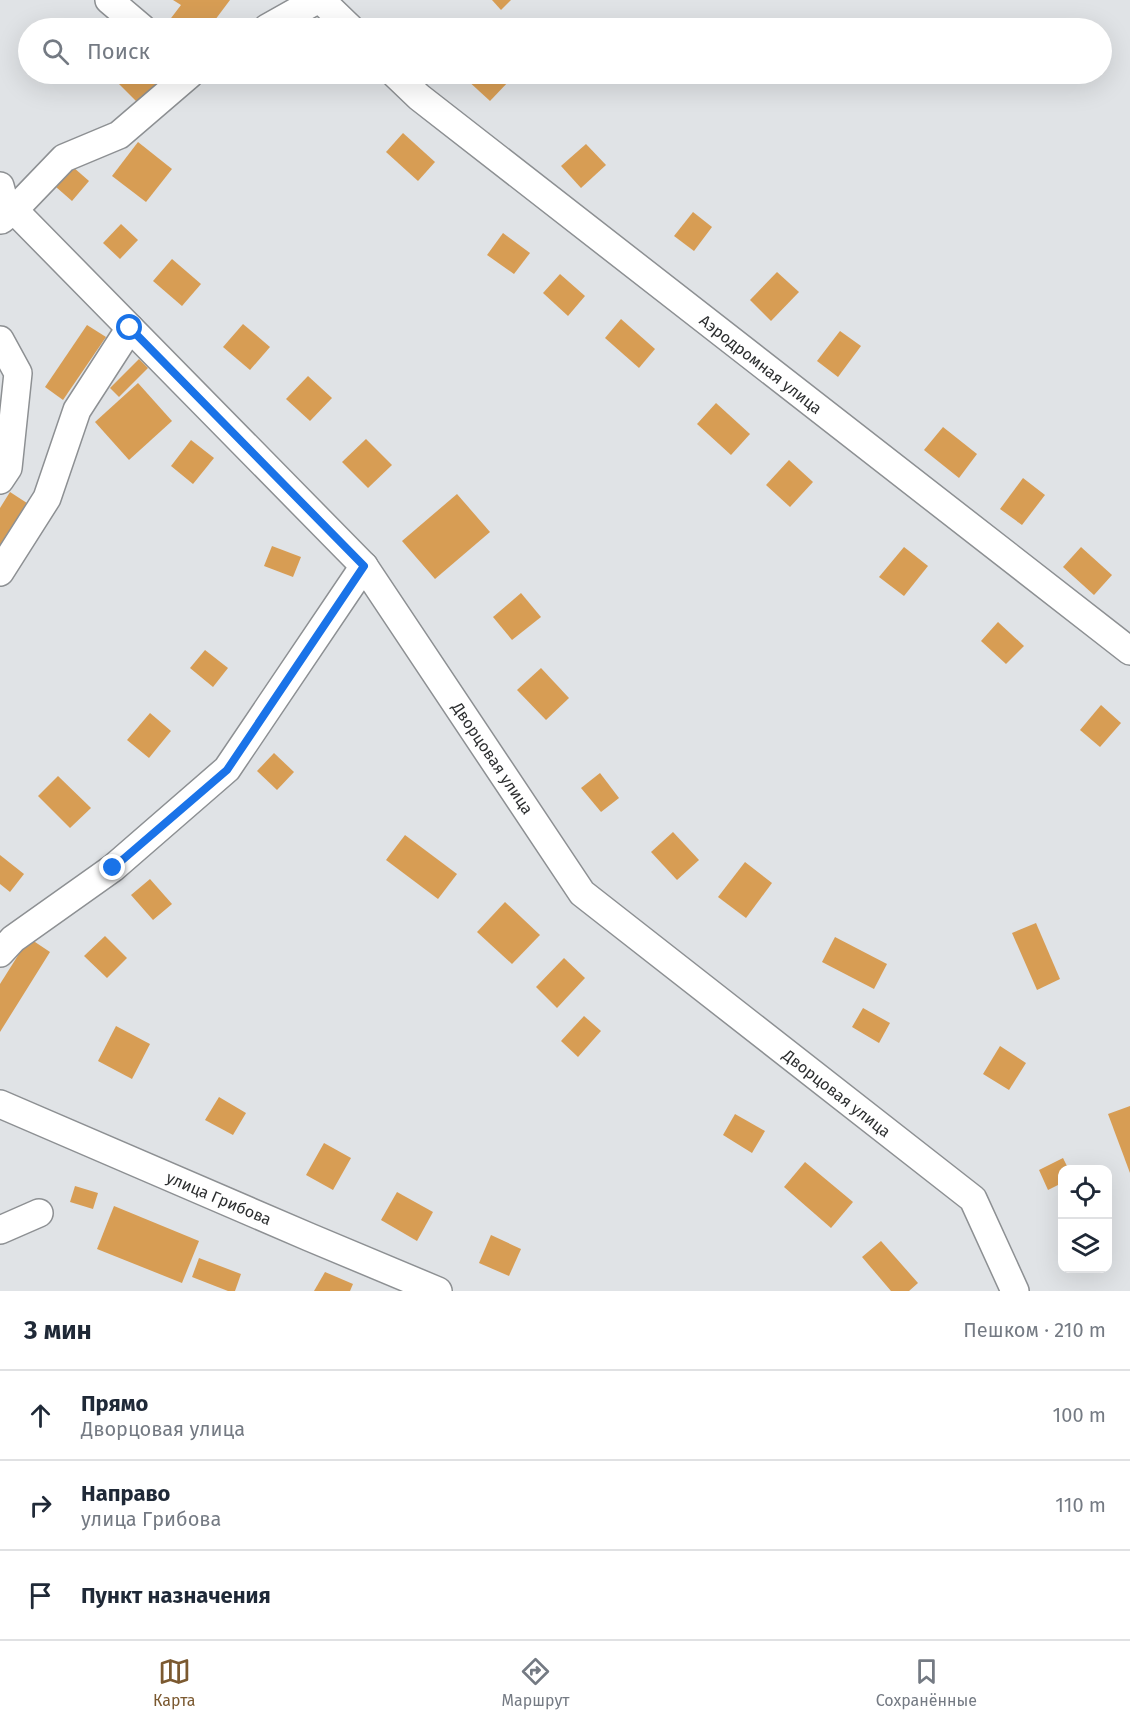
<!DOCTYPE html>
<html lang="ru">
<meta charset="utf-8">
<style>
body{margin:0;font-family:"Fira Sans",sans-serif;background:#f6f6f7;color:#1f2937}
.controls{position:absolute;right:18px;bottom:18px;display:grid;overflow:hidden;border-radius:12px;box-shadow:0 6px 24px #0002}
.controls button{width:54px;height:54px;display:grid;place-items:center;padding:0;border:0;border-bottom:2px solid #e0e1e3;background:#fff;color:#1f2937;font:30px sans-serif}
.stop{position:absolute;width:18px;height:18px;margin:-14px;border:4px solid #1a73e8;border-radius:50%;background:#fff}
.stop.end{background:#1a73e8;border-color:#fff;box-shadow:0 2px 6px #0008}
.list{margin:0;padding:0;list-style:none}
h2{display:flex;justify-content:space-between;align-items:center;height:78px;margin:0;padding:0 24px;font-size:26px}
h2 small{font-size:20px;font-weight:400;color:#747a83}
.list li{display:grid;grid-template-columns:39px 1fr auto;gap:18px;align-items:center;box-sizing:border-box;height:90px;padding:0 24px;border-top:2px solid #e0e1e3}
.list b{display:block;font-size:22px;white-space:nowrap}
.list p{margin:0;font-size:20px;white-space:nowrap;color:#747a83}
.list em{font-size:20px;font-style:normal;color:#747a83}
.icon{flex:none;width:33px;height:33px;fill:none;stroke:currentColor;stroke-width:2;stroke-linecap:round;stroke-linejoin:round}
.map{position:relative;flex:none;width:1130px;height:1291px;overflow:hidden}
.search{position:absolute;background:#fff;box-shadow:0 6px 24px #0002;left:18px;right:18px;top:18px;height:66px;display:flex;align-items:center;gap:15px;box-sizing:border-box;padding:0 21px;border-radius:33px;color:#747a83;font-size:22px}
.sheet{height:348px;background:#fff}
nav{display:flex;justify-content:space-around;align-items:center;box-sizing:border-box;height:84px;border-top:2px solid #e0e1e3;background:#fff;font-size:16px;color:#747a83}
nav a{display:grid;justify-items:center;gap:3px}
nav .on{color:#7b5930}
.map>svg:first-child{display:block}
.building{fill:#d79d54}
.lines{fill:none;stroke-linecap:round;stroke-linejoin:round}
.minor-casing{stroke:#8d9093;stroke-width:30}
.minor{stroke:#fff;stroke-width:27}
.route{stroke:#1a73e8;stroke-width:8}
.labels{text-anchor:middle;stroke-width:5;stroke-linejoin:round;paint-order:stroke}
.street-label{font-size:16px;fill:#2d2f30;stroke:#fff}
</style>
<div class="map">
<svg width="1130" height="1291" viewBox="0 0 1130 1291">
<rect width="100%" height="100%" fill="#e0e3e6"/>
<g class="building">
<polygon points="173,0 230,0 209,28 167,28 165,26 181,5"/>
<polygon points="492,0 511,0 501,10"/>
<polygon points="109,74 151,74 164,86 142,107"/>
<polygon points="471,74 505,74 511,79 490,101 466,79"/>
<polygon points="403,133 435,162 418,181 386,152"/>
<polygon points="138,142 172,169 146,202 112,176"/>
<polygon points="586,144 606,165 581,188 561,166"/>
<polygon points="73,167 89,181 72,201 56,187"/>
<polygon points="693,212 712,227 694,251 674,236"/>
<polygon points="121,224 138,240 120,259 103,243"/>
<polygon points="503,233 530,253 514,274 487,255"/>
<polygon points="172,259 201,284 182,306 153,281"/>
<polygon points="777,272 799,292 771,321 750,300"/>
<polygon points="560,274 585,296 568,316 543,293"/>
<polygon points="621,319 655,349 639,368 605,338"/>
<polygon points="243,324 270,347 250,370 223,347"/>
<polygon points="87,325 106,337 63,400 45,387"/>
<polygon points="840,331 861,346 838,377 817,361"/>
<polygon points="139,359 148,368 119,397 110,388"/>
<polygon points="308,376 332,398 310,421 286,399"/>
<polygon points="138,383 172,421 129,460 95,422"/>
<polygon points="716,403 750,434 731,455 697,424"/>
<polygon points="943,427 977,454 959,478 924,450"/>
<polygon points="366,439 392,465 368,488 342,462"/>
<polygon points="191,440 214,458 193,484 171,466"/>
<polygon points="789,460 813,482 790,507 766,485"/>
<polygon points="1023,478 1045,495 1022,525 1000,509"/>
<polygon points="10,492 30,505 0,549 0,508"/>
<polygon points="457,494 490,532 435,579 402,541"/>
<polygon points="272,546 301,557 293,577 264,566"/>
<polygon points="904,547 928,566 904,596 879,577"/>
<polygon points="1081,547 1112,575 1094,595 1063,567"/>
<polygon points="521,593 541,617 512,640 493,617"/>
<polygon points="998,622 1024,646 1006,664 981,641"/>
<polygon points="205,650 228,668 213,687 190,668"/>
<polygon points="541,668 569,698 546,720 517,690"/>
<polygon points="1101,705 1121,723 1100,747 1080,730"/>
<polygon points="150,713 171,731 149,758 127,740"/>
<polygon points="274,753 294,772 277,790 257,771"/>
<polygon points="600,773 619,798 601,812 581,788"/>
<polygon points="58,776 91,808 70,828 38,796"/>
<polygon points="673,832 699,860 677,880 651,852"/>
<polygon points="405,835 457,874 438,899 386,860"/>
<polygon points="0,855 24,874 10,892 0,884"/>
<polygon points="745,862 772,883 746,918 718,897"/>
<polygon points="150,879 172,904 153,920 131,895"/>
<polygon points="505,902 540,935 512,964 477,932"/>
<polygon points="1036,923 1060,979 1037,990 1012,933"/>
<polygon points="105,936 127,958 107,978 84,956"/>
<polygon points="835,937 887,964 874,989 822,962"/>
<polygon points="29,938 50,952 0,1032 0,984"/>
<polygon points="564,958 585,978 557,1008 536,987"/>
<polygon points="863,1008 890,1023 879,1043 852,1027"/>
<polygon points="584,1016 601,1031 578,1057 561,1041"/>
<polygon points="116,1026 150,1044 132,1079 98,1061"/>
<polygon points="1000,1046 1026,1063 1009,1090 983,1074"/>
<polygon points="219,1097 246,1113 233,1135 205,1120"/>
<polygon points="1130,1106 1130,1173 1108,1114"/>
<polygon points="735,1114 765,1131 752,1153 723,1135"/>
<polygon points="324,1143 351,1158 333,1190 306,1175"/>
<polygon points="1063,1158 1069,1170 1062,1170 1062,1183 1048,1190 1039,1170"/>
<polygon points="805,1162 853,1202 831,1228 784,1187"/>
<polygon points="75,1186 98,1193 93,1209 70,1202"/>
<polygon points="397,1192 433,1212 417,1241 381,1220"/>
<polygon points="114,1206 199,1241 182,1283 97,1249"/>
<polygon points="491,1235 521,1249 509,1276 479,1263"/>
<polygon points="881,1241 918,1283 909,1291 891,1291 862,1257"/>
<polygon points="199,1258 241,1274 235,1291 228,1291 192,1277"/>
<polygon points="325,1272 353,1284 350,1291 314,1291"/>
</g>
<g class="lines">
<defs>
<g id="minor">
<polyline points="109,0 142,28"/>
<polyline points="321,0 350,28"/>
<polyline points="267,28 317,0"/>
<polyline points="395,74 419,97 1130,651"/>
<polyline points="0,186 3,197 14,210 364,566 582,893 973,1199 1015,1291"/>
<polyline points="1,220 14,210 64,158 119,135 190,74"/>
<polyline points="0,340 18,373 8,468 0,480"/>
<polyline points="0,572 47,498 77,410 130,328"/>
<polyline points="0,953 13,939 113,868 227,769 364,566"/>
<polyline points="0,1104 309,1237 438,1291"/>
<polyline points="0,1230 39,1213"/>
</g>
</defs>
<use href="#minor" class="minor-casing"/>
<use href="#minor" class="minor"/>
</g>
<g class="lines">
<polyline class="route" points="113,868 227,770 364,566 130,328"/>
</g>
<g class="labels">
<g class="street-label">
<text transform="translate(761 364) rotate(38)" y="6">Аэродромная улица</text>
<text transform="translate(493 758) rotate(56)" y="6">Дворцовая улица</text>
<text transform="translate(837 1093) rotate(38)" y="6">Дворцовая улица</text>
<text transform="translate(219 1198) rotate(23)" y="6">улица Грибова</text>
</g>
</g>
</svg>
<div class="controls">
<button><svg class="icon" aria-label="locate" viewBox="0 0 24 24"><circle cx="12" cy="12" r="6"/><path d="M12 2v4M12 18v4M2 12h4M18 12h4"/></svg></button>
<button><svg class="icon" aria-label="layers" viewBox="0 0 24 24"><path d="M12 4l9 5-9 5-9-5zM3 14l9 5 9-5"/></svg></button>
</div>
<div class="stop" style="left:130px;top:328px"></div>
<div class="stop end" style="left:113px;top:868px"></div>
<div class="search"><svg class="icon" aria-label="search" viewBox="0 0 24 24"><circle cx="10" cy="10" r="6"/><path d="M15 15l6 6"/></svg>Поиск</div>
</div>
<section class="sheet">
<h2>3 мин<small>Пешком · 210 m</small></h2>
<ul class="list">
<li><svg class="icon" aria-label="ahead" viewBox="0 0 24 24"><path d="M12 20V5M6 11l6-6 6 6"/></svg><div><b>Прямо</b><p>Дворцовая улица</p></div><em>100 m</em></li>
<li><svg class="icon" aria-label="right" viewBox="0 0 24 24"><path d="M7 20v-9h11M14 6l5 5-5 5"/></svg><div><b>Направо</b><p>улица Грибова</p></div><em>110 m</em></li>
<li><svg class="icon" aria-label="arrive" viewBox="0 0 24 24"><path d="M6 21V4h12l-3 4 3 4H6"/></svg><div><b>Пункт назначения</b></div></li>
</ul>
</section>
<nav>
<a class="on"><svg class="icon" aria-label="map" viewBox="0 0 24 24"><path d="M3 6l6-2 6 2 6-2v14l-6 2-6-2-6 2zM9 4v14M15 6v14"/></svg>Карта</a>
<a><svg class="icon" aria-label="directions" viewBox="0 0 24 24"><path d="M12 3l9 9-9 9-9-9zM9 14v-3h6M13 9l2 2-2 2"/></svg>Маршрут</a>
<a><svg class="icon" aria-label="saved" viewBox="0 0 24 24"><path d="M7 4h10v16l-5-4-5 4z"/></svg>Сохранённые</a>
</nav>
